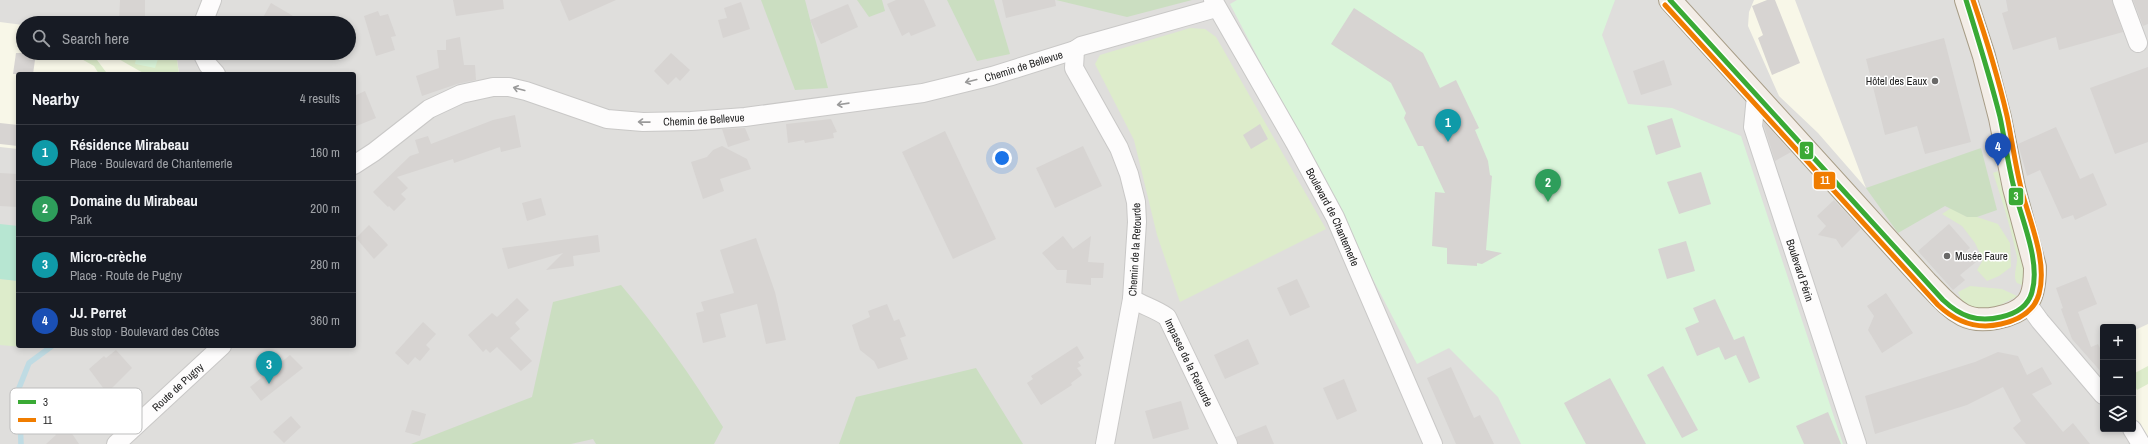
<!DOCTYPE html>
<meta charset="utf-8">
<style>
body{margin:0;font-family:"Archivo Narrow",sans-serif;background:#242831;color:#f1f3f6}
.controls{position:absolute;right:12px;bottom:12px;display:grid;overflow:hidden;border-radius:4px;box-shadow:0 2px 6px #0003}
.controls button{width:36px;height:36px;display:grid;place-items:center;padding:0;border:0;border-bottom:1px solid #363941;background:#171b24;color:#f1f3f6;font:20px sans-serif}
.you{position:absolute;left:1002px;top:158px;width:14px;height:14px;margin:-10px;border:3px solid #fff;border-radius:50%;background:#1a73e8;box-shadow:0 0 0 6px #1a73e833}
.badge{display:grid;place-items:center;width:26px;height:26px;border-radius:50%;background:#6a6968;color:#fff;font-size:13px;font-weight:700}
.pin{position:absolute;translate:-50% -33px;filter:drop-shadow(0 1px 2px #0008)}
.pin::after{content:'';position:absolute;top:21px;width:14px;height:12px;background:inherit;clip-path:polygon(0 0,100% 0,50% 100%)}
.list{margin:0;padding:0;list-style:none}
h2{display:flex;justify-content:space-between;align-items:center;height:52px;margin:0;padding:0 16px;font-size:17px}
h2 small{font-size:13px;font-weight:400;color:#9ea1a6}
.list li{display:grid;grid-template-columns:26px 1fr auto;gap:12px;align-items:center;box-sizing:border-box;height:56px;padding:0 16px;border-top:1px solid #363941}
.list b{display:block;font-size:15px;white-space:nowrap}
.list p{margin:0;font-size:13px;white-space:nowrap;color:#9ea1a6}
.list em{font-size:13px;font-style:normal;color:#9ea1a6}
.icon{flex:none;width:22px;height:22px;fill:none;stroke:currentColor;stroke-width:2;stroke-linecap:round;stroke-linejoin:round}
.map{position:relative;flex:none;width:2148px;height:444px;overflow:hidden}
.search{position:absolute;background:#171b24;box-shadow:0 2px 6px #0003;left:16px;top:16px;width:340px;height:44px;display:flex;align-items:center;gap:10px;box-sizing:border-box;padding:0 14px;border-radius:22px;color:#9ea1a6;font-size:15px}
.panel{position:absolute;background:#171b24;box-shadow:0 2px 6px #0003;left:16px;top:72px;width:340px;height:276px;border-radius:4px}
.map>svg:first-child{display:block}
.residential{fill:#dfdedc;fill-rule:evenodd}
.education{fill:#f8f7e8}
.grass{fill:#ddeccb}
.forest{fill:#cbdec1}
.park{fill:#daf5da}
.pitch{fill:#b7e6d2}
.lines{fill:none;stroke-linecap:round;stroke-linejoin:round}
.stream{stroke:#bfdbe3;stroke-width:5.5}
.building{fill:#d7d4d2}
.minor-casing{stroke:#c9c8c7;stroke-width:20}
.major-casing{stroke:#a79c86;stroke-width:24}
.minor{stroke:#fdfcfc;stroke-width:18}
.major{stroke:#f3ede7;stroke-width:22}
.bus-1-casing{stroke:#fff;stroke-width:8}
.bus-2-casing{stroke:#fff;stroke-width:8}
.bus-1{stroke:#3aaa35;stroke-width:5}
.bus-2{stroke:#f07d00;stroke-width:5}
.oneway{stroke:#9a9a9a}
.poi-dot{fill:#6a6968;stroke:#fff;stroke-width:1.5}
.labels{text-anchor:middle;stroke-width:3;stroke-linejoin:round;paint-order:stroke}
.street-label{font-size:11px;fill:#222;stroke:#fff}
.poi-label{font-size:11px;fill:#222;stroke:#fff;text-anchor:end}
.key{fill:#fff;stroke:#bdbdbd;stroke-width:1}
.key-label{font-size:11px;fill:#222}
.line-badge{stroke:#fff;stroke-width:1.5}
.badge-label{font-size:11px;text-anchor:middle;font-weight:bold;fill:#fff}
</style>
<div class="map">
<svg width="2148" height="444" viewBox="0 0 2148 444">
<rect width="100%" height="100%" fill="#f0eeeb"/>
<path class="residential" d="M 0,0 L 2148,0 L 2148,444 L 0,444 ZM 23,23 L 349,23 L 349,53 L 23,53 ZM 18,74 L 354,74 L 354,346 L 18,346 ZM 2103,327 L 2133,327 L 2133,429 L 2103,429 Z"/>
<g class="education">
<polygon points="1754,0 1795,0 1866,188 1818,133 1779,96 1748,26 1749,12"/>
<polygon points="0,22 23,25 23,53 176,53 179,74 18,74 18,149 0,147"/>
<polygon points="2148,324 2148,444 2133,422 2133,331"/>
</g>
<g class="grass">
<polygon points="1190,28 1205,29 1216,37 1326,229 1180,302 1157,235 1134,140 1095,64 1100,55"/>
<polygon points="79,53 97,60 106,72 99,74 94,66 76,56"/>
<polygon points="108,53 176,53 179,74 145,74"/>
<path d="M 1998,171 L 2024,266 L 2022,285 L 2017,283 C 2012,276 2018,265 2017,257 C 2011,228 2002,200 1993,173 Z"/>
<polygon points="1951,208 1967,217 1977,217 1998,224 2010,243 2011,267 1999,276 1987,281 1977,270 1983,260 1975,243 1962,226 1942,214"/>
<polygon points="0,279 18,281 18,346 38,346 34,348 0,345"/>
<path d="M 1970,286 L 2002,289 L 2017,296 C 2003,304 1978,319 1964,304 C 1961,301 1960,296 1958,292 Z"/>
<polygon points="2148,366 2148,384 2137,390 2133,382 2133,374"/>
</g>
<g class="forest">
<polygon points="761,0 805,0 828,88 795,90"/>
<polygon points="857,0 882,0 885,11 869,17"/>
<polygon points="947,0 994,0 1010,54 977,61"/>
<polygon points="1056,0 1192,0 1127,17"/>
<polygon points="1981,148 1997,210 1977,217 1967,217 1945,206 1898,233 1866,188"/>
<path d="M 621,285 C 660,331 691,376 723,427 L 714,444 L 596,444 L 593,439 L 571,444 L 411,444 L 532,397 L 553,302 Z"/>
<polygon points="976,368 1023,444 839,444 856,397"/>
</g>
<g class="park">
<polygon points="1237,0 1615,0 1602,35 1628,104 1672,108 1741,136 1843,444 1521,444 1498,397 1449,348 1417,364 1230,4"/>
<polygon points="137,53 159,56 155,68 135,64"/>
</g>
<polygon class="pitch" points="0,224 18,226 18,281 0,279"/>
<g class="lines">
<polyline class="stream" points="21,444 19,388 29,363 52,346"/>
</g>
<g class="building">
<polygon points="120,0 145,0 145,23 119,23"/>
<polygon points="453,0 503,0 504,9 456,16"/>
<polygon points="560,0 616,0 569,21"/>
<polygon points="896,0 924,0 936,26 911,36 909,32 902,36 887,4"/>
<polygon points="1002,0 1055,0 1056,6 1006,18"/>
<polygon points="1767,0 1775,0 1800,63 1772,75 1758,38 1763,35 1752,6"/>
<polygon points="2006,0 2112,0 2123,32 2059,50 2056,37 2013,50 2002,13 2008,11"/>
<polygon points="2133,0 2148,0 2148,24 2143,26"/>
<polygon points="741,2 750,29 723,38 718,20 727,18 724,8"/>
<polygon points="271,3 305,23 260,23"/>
<polygon points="848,4 858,27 821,44 810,20"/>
<polygon points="1354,8 1423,53 1440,88 1456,80 1479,128 1475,130 1488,161 1490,175 1492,176 1486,250 1502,253 1482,264 1477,263 1477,266 1447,264 1447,248 1432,246 1435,192 1445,193 1423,146 1418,146 1404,118 1406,113 1391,83 1331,44"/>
<polygon points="378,11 380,16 388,14 396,36 391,37 395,50 376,56 364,16"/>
<polygon points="460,37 464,65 475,65 476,80 457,84 422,96 416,76 439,68 437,50 446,50 446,40"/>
<polygon points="1944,38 1971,142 1925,154 1917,126 1885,135 1866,59"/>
<polygon points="16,53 36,53 33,74 13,74"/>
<polygon points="671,53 690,70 680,81 676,77 668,85 654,71"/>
<polygon points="1664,60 1672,85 1641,95 1633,71"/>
<polygon points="2148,67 2148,142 2115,154 2090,88"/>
<polygon points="365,91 376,118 354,127 354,96"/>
<polygon points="515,115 521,147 501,152 500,147 454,163 453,159 397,177 408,188 401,194 406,199 394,211 389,206 388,207 373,192 410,156 419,153 415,140 428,136 431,144 493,120"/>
<polygon points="1672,118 1681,147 1656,155 1647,126"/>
<polygon points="831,119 837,132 833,133 834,138 805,143 804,140 788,143 786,124"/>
<polygon points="1764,122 1791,152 1775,161 1764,126"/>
<polygon points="0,123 18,125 18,146 0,144"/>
<polygon points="1260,124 1268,139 1251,149 1243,135"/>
<polygon points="2056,127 2080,179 2093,173 2107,205 2075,220 2073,215 2062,219 2040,170 2027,176 2018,144"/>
<polygon points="745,128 750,140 728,147 722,129"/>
<polygon points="945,131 996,239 953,259 902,152"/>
<polygon points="722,146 747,159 751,169 720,179 724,191 703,199 691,162 707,157 713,150"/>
<polygon points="1083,146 1102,186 1055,208 1036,168"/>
<polygon points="1701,172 1711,204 1679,214 1667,182"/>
<polygon points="0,173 18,174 18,207 0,206"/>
<polygon points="541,198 546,215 527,221 522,203"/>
<polygon points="1834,200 1861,229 1842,248 1836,239 1818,235 1826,226 1817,216"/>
<polygon points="1949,224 1970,248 1966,251 1976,262 1960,275 1965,280 1953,290 1918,251"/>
<polygon points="369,225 388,245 374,259 356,238"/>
<polygon points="598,235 600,252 573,256 574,266 546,270 563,253 508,269 502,248"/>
<polygon points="1063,236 1073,249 1091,236 1088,262 1104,263 1103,278 1091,278 1091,285 1066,283 1067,270 1057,270 1042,253"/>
<polygon points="756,238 775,292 786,340 766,344 757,304 720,314 726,337 703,343 696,313 704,311 701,302 734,293 720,250"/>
<polygon points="1686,241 1695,271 1667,279 1658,249"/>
<polygon points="2086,276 2097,304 2078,312 2091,347 2098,344 2103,354 2103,374 2072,339 2061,309 2063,308 2056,288"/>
<polygon points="1297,279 1310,307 1290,316 1277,288"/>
<polygon points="1886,293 1913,333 1882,353 1868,330 1874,316 1867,306"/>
<polygon points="517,298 529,310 515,323 520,329 510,338 532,361 521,371 497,347 490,353 486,349 483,352 468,335 492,313 497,317"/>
<polygon points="1715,299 1734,340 1744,336 1760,378 1749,383 1736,355 1725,360 1719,347 1697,356 1685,328 1699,322 1693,308"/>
<polygon points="887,304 894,321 899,319 906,336 900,338 908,359 878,369 874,361 860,350 852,325 870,317 868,311"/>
<polygon points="423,322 436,334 426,345 430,349 420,361 415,357 408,365 395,353"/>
<polygon points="1248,339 1259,364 1225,379 1214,355"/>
<polygon points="1077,346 1084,358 1078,362 1081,366 1077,368 1082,375 1071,383 1072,385 1041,405 1027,383 1033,379 1031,376"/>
<polygon points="116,350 132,368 107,393 89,369 104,356 106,358"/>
<polygon points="1998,352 2018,356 2027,375 2042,367 2052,384 2032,394 2063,432 2073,423 2090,444 2026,444 2013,428 2021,421 2003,387 1967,405 1875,434 1865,396 1975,362"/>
<polygon points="290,355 303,368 261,401 250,387"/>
<polygon points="1663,366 1698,430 1682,438 1647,375"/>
<polygon points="1451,367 1474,418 1480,415 1494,444 1456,444 1427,378"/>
<polygon points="1610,378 1646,444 1586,444 1573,420 1564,403"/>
<polygon points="1344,379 1357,411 1337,420 1323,388"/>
<polygon points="44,391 56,410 79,444 46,444 56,435 31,400"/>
<polygon points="1181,401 1189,429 1153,439 1145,411"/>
<polygon points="412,410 426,414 420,436 405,432"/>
<polygon points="1828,412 1841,444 1804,444 1796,426"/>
<polygon points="291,416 301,427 284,443 273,432"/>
<polygon points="1266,425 1274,444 1238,444 1236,437"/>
</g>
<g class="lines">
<defs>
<g id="minor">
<path id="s1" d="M 1213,0 L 1295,143 L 1335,217 L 1433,444"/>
<polyline points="2122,0 2138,43"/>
<polyline points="203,23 212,0"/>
<polyline points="202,53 208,65 216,74"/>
<path id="s2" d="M 1756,96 L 1753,127 L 1857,444"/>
<path id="s3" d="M 354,165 L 374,152 L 429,109 L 461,94 L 493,87 L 509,87 L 526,91 L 607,119 L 643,122 L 691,121 L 745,117 L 923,93 L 992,76 L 1075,50"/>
<path id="s4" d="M 1132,299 C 1144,306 1156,309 1167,317 L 1228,444"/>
<polyline points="2027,303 2040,321 2103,395"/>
<polyline points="2132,429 2141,444"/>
<path id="s5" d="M 116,444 L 222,346"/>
<path id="s6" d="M 1105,444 L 1132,299 L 1137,222 L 1136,202 L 1129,174 L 1119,148 L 1074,68 L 1075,50 L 1081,46 L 1092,43 L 1216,8"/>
</g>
<path id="major" d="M 1670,0 L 1926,282 C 1937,293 1948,307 1963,315 C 1980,324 2014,318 2027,303 C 2034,295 2035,278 2035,267 L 2014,188 L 2000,118 L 1984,56 L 1966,0"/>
</defs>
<use href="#minor" class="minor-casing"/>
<use href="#major" class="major-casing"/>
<use href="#minor" class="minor"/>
<use href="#major" class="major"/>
<defs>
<path id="bus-1" d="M 1670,0 L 1943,300 C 1960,316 1977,323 2001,317 C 2015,314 2028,307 2032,292 C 2041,261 2021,219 2014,188 C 2008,165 2005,140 2000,117 C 1990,77 1978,39 1966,0"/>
<path id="bus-2" d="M 1665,5 L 1938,305 C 1956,322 1976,330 2001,324 C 2018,320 2034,312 2039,294 C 2048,261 2029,220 2021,188 C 2015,164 2012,140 2007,116 C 1998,77 1986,38 1973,0"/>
</defs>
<use href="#bus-1" class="bus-1-casing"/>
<use href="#bus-2" class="bus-2-casing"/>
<use href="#bus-1" class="bus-1"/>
<use href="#bus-2" class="bus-2"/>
</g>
<defs><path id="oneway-shaft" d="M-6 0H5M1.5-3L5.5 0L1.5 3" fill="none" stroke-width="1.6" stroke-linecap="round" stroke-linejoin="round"/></defs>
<g class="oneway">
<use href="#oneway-shaft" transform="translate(971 81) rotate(166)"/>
<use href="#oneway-shaft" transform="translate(519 89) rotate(-165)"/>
<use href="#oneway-shaft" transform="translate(843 104) rotate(172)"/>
<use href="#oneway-shaft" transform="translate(644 122) rotate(-179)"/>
</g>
<g class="poi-dot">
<circle cx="1935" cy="81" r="4"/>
<circle cx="1947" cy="256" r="4"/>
</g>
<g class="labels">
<g class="street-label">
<text dy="4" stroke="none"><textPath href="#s3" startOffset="703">Chemin de Bellevue</textPath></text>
<text dy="4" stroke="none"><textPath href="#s3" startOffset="378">Chemin de Bellevue</textPath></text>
<text dy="4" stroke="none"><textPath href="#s1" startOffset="248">Boulevard de Chantemerle</textPath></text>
<text dy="4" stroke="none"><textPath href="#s6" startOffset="197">Chemin de la Retourde</textPath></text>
<text dy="4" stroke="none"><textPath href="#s2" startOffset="182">Boulevard Périn</textPath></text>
<text dy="4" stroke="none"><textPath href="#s4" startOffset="90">Impasse de la Retourde</textPath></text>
<text dy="4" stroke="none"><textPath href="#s5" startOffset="84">Route de Pugny</textPath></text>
</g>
<g class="poi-label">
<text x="1927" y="85">Hôtel des Eaux</text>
<text x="1955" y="260" text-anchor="start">Musée Faure</text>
</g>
</g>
<rect x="10" y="388" width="132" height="46" rx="6" class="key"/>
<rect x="18" y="400" width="18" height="4" fill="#3aaa35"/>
<rect x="18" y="418" width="18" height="4" fill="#f07d00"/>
<g class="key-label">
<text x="43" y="406">3</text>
<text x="43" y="424">11</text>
</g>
<g class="line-badge">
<rect x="1799" y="141" width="15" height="19" rx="4" fill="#3aaa35"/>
<rect x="1813" y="171" width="23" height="19" rx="4" fill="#f07d00"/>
<rect x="2008" y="187" width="16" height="19" rx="4" fill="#3aaa35"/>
</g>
<g class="badge-label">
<text x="1807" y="154">3</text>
<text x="1825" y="184">11</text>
<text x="2016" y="200">3</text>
</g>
</svg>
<div class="controls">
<button>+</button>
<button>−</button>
<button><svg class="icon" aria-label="layers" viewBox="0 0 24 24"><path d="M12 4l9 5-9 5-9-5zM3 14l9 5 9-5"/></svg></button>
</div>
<div class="you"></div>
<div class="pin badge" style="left:1448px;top:142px;background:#0f9aa8">1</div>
<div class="pin badge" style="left:1548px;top:202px;background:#2e9e5b">2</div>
<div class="pin badge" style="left:269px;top:384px;background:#0f9aa8">3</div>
<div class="pin badge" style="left:1998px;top:166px;background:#1a4fb4">4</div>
<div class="search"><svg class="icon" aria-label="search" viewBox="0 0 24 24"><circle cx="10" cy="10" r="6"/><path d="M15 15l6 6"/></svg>Search here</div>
<section class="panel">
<h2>Nearby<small>4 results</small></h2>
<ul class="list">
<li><span class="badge" style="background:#0f9aa8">1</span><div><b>Résidence Mirabeau</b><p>Place · Boulevard de Chantemerle</p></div><em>160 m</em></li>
<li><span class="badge" style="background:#2e9e5b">2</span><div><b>Domaine du Mirabeau</b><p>Park</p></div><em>200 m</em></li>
<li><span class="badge" style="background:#0f9aa8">3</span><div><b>Micro-crèche</b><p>Place · Route de Pugny</p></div><em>280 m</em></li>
<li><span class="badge" style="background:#1a4fb4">4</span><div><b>JJ. Perret</b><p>Bus stop · Boulevard des Côtes</p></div><em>360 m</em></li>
</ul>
</section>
</div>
